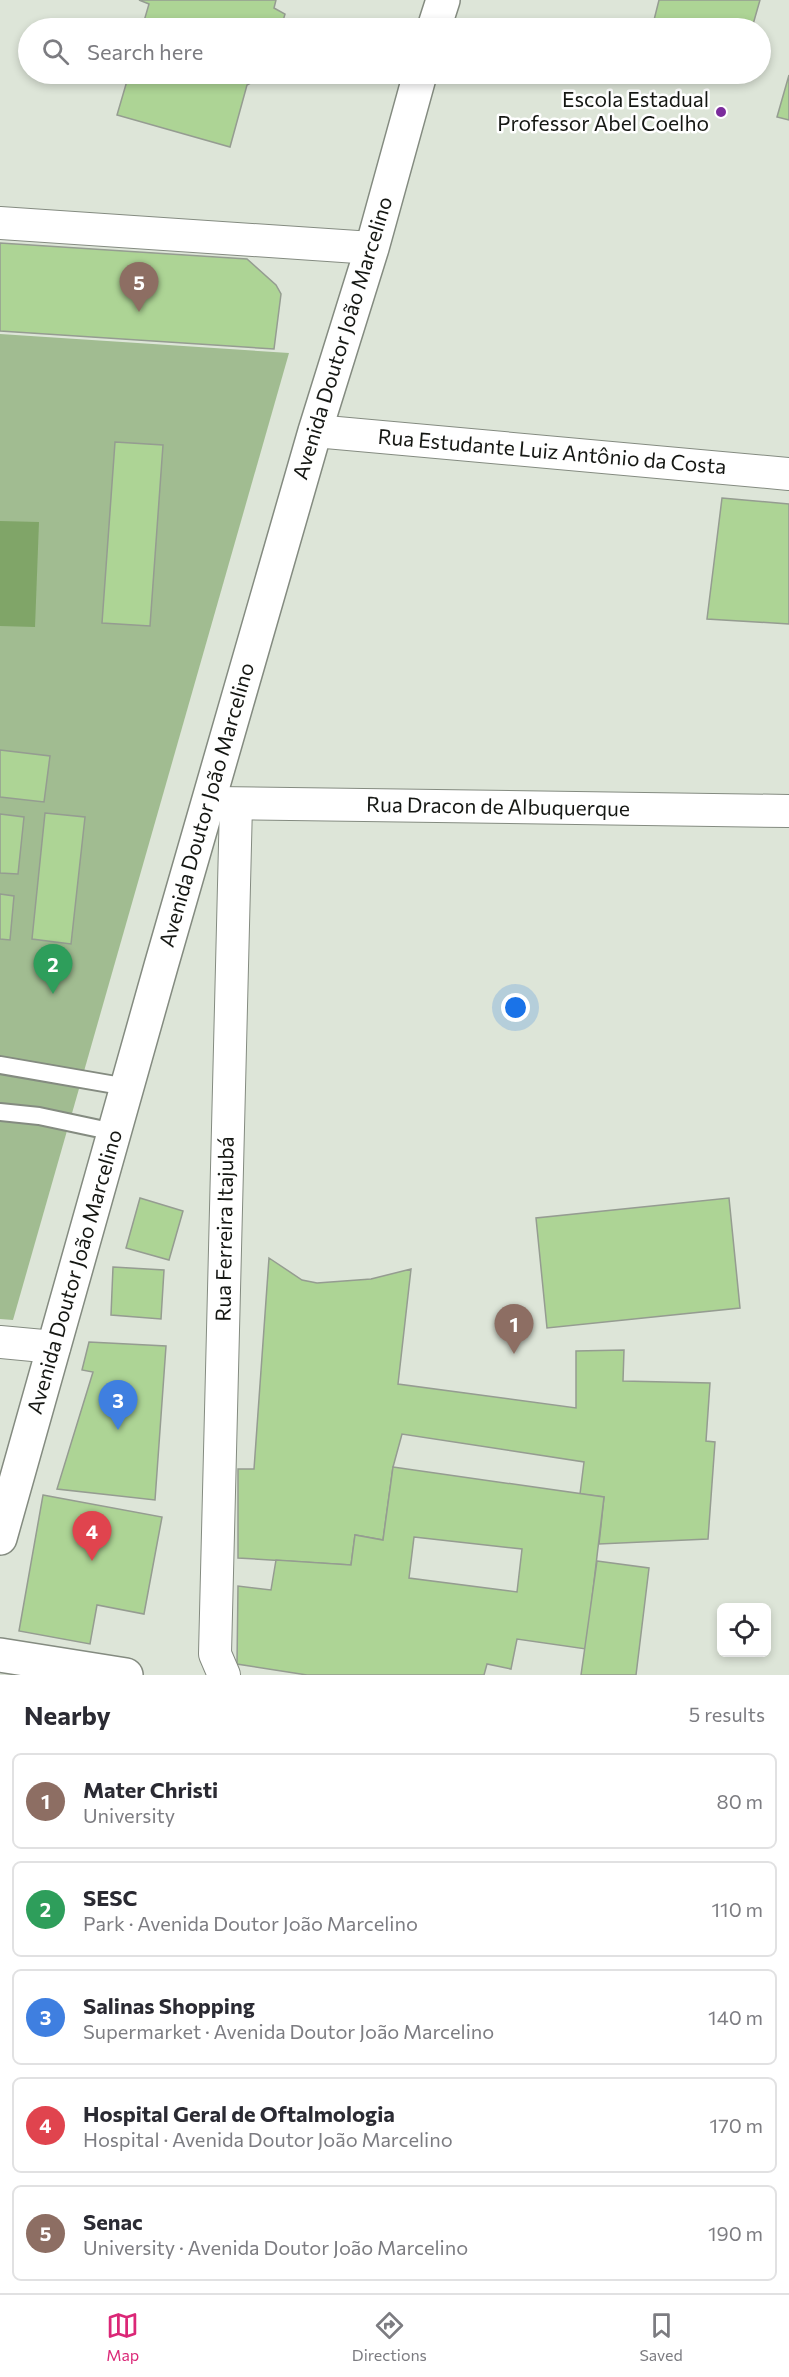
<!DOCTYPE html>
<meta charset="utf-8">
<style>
body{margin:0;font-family:Commissioner,sans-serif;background:#f7f7f7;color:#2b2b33}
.controls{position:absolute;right:18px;bottom:18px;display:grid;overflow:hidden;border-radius:9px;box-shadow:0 3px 9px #0003}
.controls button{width:54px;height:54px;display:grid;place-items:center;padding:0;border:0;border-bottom:2px solid #e1e1e2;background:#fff;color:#2b2b33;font:30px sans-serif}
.you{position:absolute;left:516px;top:1008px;width:21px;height:21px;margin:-15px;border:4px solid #fff;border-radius:50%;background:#1a73e8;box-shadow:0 0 0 9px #1a73e833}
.badge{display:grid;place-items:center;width:39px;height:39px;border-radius:50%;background:#db2777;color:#fff;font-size:20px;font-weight:700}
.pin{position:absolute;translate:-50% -50px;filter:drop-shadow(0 2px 3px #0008)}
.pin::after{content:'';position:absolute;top:32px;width:21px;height:18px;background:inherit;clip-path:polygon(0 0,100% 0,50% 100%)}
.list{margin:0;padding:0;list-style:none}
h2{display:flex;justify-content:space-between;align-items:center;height:78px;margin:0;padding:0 24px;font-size:26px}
h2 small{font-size:20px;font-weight:400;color:#7c7c81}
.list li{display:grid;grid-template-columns:39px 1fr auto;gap:18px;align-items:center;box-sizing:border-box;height:96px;margin:0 12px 12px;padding:0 12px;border:2px solid #e1e1e2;border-radius:9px}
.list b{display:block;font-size:22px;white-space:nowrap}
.list p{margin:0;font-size:20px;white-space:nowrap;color:#7c7c81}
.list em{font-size:20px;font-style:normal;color:#7c7c81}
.icon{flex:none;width:33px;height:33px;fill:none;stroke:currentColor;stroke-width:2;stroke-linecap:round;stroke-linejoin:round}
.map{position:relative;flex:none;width:789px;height:1675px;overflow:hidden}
.search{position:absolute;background:#fff;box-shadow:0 3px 9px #0003;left:18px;right:18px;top:18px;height:66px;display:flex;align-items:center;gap:15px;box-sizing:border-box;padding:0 21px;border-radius:33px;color:#7c7c81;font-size:22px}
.sheet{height:618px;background:#fff}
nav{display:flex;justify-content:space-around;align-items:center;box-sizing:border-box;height:84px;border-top:2px solid #e1e1e2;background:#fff;font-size:16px;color:#7c7c81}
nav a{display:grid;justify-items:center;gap:3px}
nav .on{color:#db2777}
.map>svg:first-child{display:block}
.green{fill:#a1bc91}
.water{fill:#80a568}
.building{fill:#add495;stroke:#959c91;stroke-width:1.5;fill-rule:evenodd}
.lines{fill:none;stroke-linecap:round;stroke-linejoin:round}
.service-casing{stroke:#848b80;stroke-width:20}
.minor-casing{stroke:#848b80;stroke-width:34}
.tertiary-casing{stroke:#848b80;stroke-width:36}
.service{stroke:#fff;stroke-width:16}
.minor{stroke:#fff;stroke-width:32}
.tertiary{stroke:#fff;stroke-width:33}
.poi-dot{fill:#7b2c9c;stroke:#fff;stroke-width:2}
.labels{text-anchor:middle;stroke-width:5;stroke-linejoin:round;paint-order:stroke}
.poi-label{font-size:21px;fill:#151713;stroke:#fff;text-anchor:end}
.street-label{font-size:21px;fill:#151713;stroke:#fff}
</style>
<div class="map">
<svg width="789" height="1675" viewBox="0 0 789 1675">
<rect width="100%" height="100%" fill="#dde5d8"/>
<polygon class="green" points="0,334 289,353 13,1320 0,1319"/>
<polygon class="water" points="0,521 39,522 35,627 0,626"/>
<g class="building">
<polygon points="139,0 276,0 274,8 285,14 281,28 142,28 149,4"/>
<polygon points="659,0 760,0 752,28 652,28"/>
<polygon points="129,74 267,74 247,85 230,147 117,115"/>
<polygon points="789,75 789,120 777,117"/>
<polygon points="0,243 247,259 276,285 281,294 274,349 0,331"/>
<polygon points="115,442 163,445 150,626 102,623"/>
<polygon points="722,498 789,504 789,624 707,619"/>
<polygon points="0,750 50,756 44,802 0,797"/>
<polygon points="45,813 85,817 71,944 32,939"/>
<polygon points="0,814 24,817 18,874 0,873"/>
<polygon points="0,894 14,896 10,940 0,939"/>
<polygon points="140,1198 183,1211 169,1260 126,1248"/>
<polygon points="729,1198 740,1308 547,1328 536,1218"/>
<polygon points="269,1258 302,1280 317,1283 371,1279 411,1269 398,1384 576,1408 576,1351 624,1350 623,1381 710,1383 706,1441 715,1442 708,1539 599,1544 604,1497 580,1494 584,1462 402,1434 393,1467 383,1540 355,1535 351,1565 238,1558 238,1469 254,1469"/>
<polygon points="113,1267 164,1270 161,1319 111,1315"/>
<polygon points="89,1342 166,1346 155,1500 57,1489 93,1372 82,1370"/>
<path d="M 393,1467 L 604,1497 L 586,1649 L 517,1639 L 511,1669 L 487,1664 L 484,1675 L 307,1675 L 237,1664 L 238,1586 L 271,1590 L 276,1560 L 351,1565 L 355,1535 L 383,1540 ZM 414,1537 L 522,1549 L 517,1592 L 409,1578 Z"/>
<polygon points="43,1495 162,1517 144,1614 97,1605 90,1644 19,1631"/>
<polygon points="597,1561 649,1568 636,1675 581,1675"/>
</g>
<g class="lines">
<defs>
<g id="service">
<polyline points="0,1065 127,1087"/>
<polyline points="0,1112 39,1116 114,1132"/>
</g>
<g id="minor">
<polyline points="0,223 372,248"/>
<polyline points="315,431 789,474"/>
<polyline points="215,803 789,811"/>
<polyline points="0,1342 54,1347"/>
<polyline points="224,1675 215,1654 236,804"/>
</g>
<g id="tertiary">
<polyline points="434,28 443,0"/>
<polyline points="0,1538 161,966 315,431 372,248 420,74"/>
<polyline points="0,1655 126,1675"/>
</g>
</defs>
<use href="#service" class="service-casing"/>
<use href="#minor" class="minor-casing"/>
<use href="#tertiary" class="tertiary-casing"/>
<use href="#service" class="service"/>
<use href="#minor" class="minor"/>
<use href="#tertiary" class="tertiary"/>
</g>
<circle class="poi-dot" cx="721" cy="112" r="6"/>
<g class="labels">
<g class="poi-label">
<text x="709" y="107">Escola Estadual<tspan x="709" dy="24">Professor Abel Coelho</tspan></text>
</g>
<g class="street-label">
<text transform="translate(343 338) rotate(-73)" y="7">Avenida Doutor João Marcelino</text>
<text transform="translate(552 452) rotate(5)" y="7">Rua Estudante Luiz Antônio da Costa</text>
<text transform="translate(207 805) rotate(-74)" y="7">Avenida Doutor João Marcelino</text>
<text transform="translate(498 807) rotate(1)" y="7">Rua Dracon de Albuquerque</text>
<text transform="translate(225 1229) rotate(-89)" y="7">Rua Ferreira Itajubá</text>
<text transform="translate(75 1272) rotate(-74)" y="7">Avenida Doutor João Marcelino</text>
</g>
</g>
</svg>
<div class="controls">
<button><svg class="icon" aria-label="locate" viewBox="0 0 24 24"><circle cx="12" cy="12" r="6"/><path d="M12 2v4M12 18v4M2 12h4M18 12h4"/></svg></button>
</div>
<div class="you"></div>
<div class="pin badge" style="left:514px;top:1354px;background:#8d6e63">1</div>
<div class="pin badge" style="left:53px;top:994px;background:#2e9e5b">2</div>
<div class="pin badge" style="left:118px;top:1430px;background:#3f7fe0">3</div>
<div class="pin badge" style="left:92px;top:1561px;background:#e0444e">4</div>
<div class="pin badge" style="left:139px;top:312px;background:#8d6e63">5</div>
<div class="search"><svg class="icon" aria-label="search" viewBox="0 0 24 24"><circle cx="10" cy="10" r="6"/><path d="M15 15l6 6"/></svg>Search here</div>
</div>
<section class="sheet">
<h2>Nearby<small>5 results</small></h2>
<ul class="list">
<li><span class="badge" style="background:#8d6e63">1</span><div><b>Mater Christi</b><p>University</p></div><em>80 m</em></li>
<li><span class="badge" style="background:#2e9e5b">2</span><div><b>SESC</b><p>Park · Avenida Doutor João Marcelino</p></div><em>110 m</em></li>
<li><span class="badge" style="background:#3f7fe0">3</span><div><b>Salinas Shopping</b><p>Supermarket · Avenida Doutor João Marcelino</p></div><em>140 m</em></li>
<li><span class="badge" style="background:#e0444e">4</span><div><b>Hospital Geral de Oftalmologia</b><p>Hospital · Avenida Doutor João Marcelino</p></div><em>170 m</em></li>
<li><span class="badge" style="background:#8d6e63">5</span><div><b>Senac</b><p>University · Avenida Doutor João Marcelino</p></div><em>190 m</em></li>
</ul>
</section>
<nav>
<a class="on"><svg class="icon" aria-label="map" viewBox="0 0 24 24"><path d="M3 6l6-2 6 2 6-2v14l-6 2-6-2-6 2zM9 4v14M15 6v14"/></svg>Map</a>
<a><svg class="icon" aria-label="directions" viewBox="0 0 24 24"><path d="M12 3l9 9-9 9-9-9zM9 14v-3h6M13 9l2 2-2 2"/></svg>Directions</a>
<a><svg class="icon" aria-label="saved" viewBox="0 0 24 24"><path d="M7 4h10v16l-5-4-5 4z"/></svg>Saved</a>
</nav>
